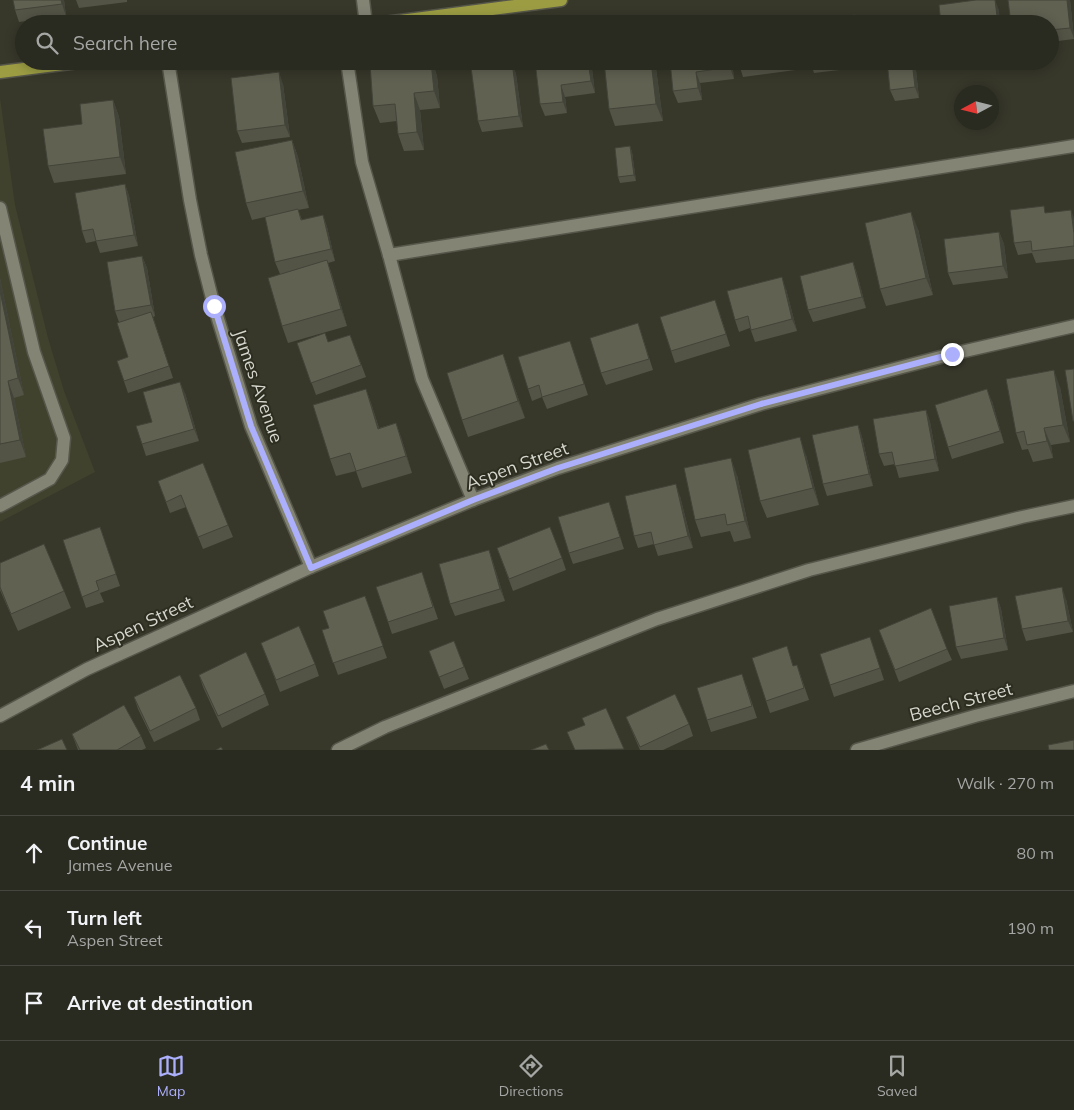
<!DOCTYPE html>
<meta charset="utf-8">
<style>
body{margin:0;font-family:Mulish,sans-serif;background:#313229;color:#f1f3f6}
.compass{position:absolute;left:954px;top:85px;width:45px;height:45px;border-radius:50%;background:#292a20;box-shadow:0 2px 12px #0003;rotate:263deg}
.stop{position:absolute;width:15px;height:15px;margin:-11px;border:4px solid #acaffb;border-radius:50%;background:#fff}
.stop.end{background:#acaffb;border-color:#fff;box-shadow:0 1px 5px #0008}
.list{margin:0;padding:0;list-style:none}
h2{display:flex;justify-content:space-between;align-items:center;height:65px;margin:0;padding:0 20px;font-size:21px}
h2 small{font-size:16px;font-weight:400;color:#a5a7a5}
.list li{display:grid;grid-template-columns:32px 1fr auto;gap:15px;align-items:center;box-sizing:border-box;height:75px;padding:0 20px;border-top:1px solid #45463e}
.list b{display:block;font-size:19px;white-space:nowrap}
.list p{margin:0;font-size:16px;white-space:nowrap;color:#a5a7a5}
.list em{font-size:16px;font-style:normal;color:#a5a7a5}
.icon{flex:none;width:28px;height:28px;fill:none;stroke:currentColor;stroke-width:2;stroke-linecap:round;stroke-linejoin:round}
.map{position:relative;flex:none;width:1074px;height:750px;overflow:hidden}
.search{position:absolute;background:#292a20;box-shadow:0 2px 12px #0003;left:15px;right:15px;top:15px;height:55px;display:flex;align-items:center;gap:12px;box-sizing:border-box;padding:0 18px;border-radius:28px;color:#a5a7a5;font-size:19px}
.sheet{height:290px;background:#292a20}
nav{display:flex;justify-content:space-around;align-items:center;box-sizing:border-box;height:70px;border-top:1px solid #45463e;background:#292a20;font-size:14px;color:#a5a7a5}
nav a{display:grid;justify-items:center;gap:2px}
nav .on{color:#acaffb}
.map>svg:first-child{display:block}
.built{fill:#41422d}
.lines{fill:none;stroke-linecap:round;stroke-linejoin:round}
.minor-casing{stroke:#56564a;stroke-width:15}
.major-casing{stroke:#56564a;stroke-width:15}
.minor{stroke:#838474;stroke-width:12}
.major{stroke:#9c9d43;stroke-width:12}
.wall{fill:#535346}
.shaded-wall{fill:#434439}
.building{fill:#606151;stroke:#434439}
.route{stroke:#acaffb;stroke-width:6}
.labels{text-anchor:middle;stroke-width:4;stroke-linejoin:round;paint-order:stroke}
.street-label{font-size:18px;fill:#d5d6cd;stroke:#2d2e20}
</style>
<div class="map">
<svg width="1074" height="750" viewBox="0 0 1074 750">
<rect width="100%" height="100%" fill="#37382a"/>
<polygon class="built" points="0,98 15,205 48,338 64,391 95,472 0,522"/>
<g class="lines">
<defs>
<g id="minor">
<polyline points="363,0 366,24"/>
<polyline points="168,61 190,200 201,255 214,306 251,426 311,567"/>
<polyline points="347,61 362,162 389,255 422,379 473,500"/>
<polyline points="0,208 34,352 64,438 62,460 50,479 0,506"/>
<polyline points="389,255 1074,146"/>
<polyline points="0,716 87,669 311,567 473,500 558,468 761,404 952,354 1074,326"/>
<polyline points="338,750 385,727 657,619 809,570 1022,517 1074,506"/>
<polyline points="857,750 975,716 1074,691"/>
</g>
<g id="major">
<polyline points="377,24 561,0"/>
<polyline points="0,72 86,61"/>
</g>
</defs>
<use href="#minor" class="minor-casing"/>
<use href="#major" class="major-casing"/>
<use href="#minor" class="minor"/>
<use href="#major" class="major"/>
</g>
<g class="wall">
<polygon points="64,0 66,16 19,22 15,10"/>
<polygon points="76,0 127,0 127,2 79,8"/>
<polygon points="1070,0 1074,39 1050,42 1050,24"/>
<polygon points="406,61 432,61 437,76 440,108 420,110 424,150 404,151 398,134 397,121 380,123 373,106"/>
<polygon points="535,61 591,61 595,93 565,97 567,113 545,116 540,104"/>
<polygon points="655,61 663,121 615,126 609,109"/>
<polygon points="670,61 732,61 734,79 700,83 702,100 678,103 673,91"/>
<polygon points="738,61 802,61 803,69 743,77"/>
<polygon points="810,61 864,61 865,67 814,73"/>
<polygon points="915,61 919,98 895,101 890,90"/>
<polygon points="512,62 516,74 523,127 482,132 478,121"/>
<polygon points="283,84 290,137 242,143 237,131"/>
<polygon points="113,100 119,117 126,174 54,183 48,166 82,124"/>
<polygon points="292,140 298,157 309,208 298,210 302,220 323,215 327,227 335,261 328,263 333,278 347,326 288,343 282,326 280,274 275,262 265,217 252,220 246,203"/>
<polygon points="630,146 632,152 636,181 620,183 618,177"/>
<polygon points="125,184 129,196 138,246 100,253 96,241 86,243 82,231"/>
<polygon points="1047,213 1074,218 1074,259 1036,263 1032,253 1018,255 1014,243"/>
<polygon points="918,229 933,295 886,306 880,289"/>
<polygon points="999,232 1004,244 1008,278 953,285 948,273"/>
<polygon points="142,256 147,268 155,316 153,317 173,378 128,393 117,361 128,357 119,322 115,311"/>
<polygon points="853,262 857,274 866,308 813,322 808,310"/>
<polygon points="0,278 24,395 14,398 26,457 0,463"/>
<polygon points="786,289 797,331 755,342 750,328 739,332 735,320"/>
<polygon points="719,311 730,346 675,363 671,351"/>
<polygon points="638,323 653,370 606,385 601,373"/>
<polygon points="350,335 366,377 316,395 297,343 328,342"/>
<polygon points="574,353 588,395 547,409 542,397 532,401 528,389"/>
<polygon points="503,354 525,418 468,437 462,420"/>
<polygon points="1060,387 1070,442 1051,445 1053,458 1033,462 1028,449 1022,450 1016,433"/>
<polygon points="366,389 372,406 379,428 396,423 402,440 412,473 362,488 356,471 336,476 330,459"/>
<polygon points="185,393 199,441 146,456 142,444 152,422"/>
<polygon points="992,401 1004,443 952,459 948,447"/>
<polygon points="926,410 930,422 939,471 899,478 895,464 884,466 879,454"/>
<polygon points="858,425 862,437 873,486 827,496 823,484"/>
<polygon points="806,455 819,505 767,518 760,501"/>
<polygon points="737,475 751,538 734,542 730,531 701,537 695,520"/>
<polygon points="158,481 228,525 233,537 203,549 186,507 170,513"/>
<polygon points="680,496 693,548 658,556 654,544 638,548 634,536"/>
<polygon points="609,502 624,549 573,564 569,553"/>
<polygon points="100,527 120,586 100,593 104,602 86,608 63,540"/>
<polygon points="497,548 562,558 566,570 513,591"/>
<polygon points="489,550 493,562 505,601 455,616 450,604"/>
<polygon points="0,563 64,591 71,608 18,631 0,590"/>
<polygon points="426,584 438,619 392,634 388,622"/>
<polygon points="365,596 387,658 338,675 322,630 329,628"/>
<polygon points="997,597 1001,609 1008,650 961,659 956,647"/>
<polygon points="1066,599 1073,632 1026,641 1022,629"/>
<polygon points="879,630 947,649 952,660 899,682"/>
<polygon points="870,637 884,680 834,697 830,685"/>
<polygon points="454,641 469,679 444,689 429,651"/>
<polygon points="261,643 315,664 319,676 280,692"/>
<polygon points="797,665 809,700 770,713 766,701 794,666"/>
<polygon points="199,675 265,694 269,705 222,728 203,687"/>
<polygon points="746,685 757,718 711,732 707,720"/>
<polygon points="134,697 196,708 200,720 154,742 138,709"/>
<polygon points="626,717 689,724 693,736 663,750 640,750 631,729"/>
<polygon points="72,734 141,736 146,748 142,750 78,750"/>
</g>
<g class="shaded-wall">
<polygon points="61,0 64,0 66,16 62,4"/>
<polygon points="995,0 999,10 1000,24 998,24"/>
<polygon points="1067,0 1070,0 1074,38 1070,28"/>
<polygon points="431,61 437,76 440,108 434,91"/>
<polygon points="588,61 591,61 595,93 591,81"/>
<polygon points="651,61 655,61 663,121 656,104"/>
<polygon points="729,61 732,61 734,79 730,67"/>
<polygon points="912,61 915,61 919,98 915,87"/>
<polygon points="512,62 516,74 523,127 519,116"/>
<polygon points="279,72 283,84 290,137 285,125"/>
<polygon points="696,72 700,83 702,100 698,88"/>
<polygon points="561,85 565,97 567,113 563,102"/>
<polygon points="414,93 420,110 424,150 417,132"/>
<polygon points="113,100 119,117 126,174 120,157"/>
<polygon points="292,140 298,157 309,208 303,191"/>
<polygon points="630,146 632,152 636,181 634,175"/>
<polygon points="125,184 129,196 138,246 134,235"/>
<polygon points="1071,210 1074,218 1074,234"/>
<polygon points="911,212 918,229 933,295 926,278"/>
<polygon points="323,215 327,227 335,261 331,249"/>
<polygon points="999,232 1004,244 1008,278 1003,266"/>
<polygon points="142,256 147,268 155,316 151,305"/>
<polygon points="327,260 333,278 347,326 341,309"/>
<polygon points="853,262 857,274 866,308 862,297"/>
<polygon points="782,277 786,289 797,331 792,319"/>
<polygon points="0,278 24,395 18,378 0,291"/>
<polygon points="715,300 719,311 730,346 726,334"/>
<polygon points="503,354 509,371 525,418 518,401"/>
<polygon points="1054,370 1060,387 1070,442 1063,425"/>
<polygon points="8,381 14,398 26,457 20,440"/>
<polygon points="180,382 185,393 199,441 194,429"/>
<polygon points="366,389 372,406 384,446 378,429"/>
<polygon points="987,389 992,401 1004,443 1000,431"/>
<polygon points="926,410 930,422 939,471 935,459"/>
<polygon points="396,423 402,440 412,473 406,456"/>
<polygon points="858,425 862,437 873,486 869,474"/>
<polygon points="1044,428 1051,445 1053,458 1047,441"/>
<polygon points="800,437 806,455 819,505 813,488"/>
<polygon points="731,458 737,475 751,538 745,521"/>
<polygon points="676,484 680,496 693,548 688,536"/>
<polygon points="609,502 613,513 624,549 620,537"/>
<polygon points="489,550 493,562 505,601 500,589"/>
<polygon points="1062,587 1066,599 1073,632 1068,621"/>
<polygon points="997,597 1001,609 1008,650 1004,638"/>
</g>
<g class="building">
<polygon points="13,0 61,0 62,4 15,10"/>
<polygon points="976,0 995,0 998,24 941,24 939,5"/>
<polygon points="1008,0 1067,0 1070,28 1050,30 1050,24 1011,24"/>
<polygon points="855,15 856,24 805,24 805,22"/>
<polygon points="794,20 794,24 761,24"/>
<polygon points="907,21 907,24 883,24"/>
<polygon points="406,61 431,61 434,91 414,93 417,132 398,134 395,104 373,106 370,64"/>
<polygon points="535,61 588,61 591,81 561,85 563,102 540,104"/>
<polygon points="604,61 651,61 656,104 609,109"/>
<polygon points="670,61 729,61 730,67 696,72 698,88 673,91"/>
<polygon points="738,61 767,61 738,65"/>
<polygon points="887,61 912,61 915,87 890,90"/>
<polygon points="512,62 519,116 478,121 471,67"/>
<polygon points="279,72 285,125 237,131 231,78"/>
<polygon points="113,100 120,157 48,166 43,129 82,124 80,104"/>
<polygon points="292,140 303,191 246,203 235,152"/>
<polygon points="630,146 634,175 618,177 615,148"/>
<polygon points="125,184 134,235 96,241 93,229 82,231 75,193"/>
<polygon points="1044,206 1045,213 1071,210 1074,234 1074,246 1032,251 1031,241 1014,243 1010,210"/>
<polygon points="298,209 301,220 323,215 331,249 275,262 265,217"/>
<polygon points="911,212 926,278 880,289 865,223"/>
<polygon points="999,232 1003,266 948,273 944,239"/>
<polygon points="142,256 151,305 115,311 107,262"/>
<polygon points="327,260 341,309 282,326 268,278"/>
<polygon points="853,262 862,297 808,310 800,276"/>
<polygon points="782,277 792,319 751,330 748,316 735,320 727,291"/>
<polygon points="0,291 18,378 8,381 20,440 0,444"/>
<polygon points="715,300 726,334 671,351 660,317"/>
<polygon points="151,312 169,366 124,381 117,361 128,357 117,323"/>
<polygon points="638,323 649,359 601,373 590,338"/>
<polygon points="325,333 328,342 350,335 361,365 311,383 297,343"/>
<polygon points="570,341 584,384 542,397 539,385 528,389 518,357"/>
<polygon points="503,354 518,401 462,420 447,373"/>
<polygon points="1074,369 1074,421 1073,421 1065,370"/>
<polygon points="1054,370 1063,425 1044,428 1047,441 1027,445 1024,431 1016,433 1006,379"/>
<polygon points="180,382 194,429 142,444 136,426 152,422 143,392"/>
<polygon points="366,389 378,429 396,423 406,456 356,471 350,453 330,459 313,405"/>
<polygon points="987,389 1000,431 948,447 935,405"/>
<polygon points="926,410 935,459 895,466 892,452 879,454 873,419"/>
<polygon points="858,425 869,474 823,484 812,435"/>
<polygon points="800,437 813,488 760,501 748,450"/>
<polygon points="731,458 745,521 727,525 725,514 695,520 684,468"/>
<polygon points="203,463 228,525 198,537 181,495 166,502 158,481"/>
<polygon points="676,484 688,536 654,545 651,532 634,536 625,496"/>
<polygon points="609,502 620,537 569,553 558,517"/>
<polygon points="100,527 116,574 96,581 99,590 82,597 63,540"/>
<polygon points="550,527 562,558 509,579 497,548"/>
<polygon points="44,544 64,591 11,614 0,587 0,563"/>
<polygon points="489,550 500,589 450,604 439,564"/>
<polygon points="422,572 433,607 388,622 376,587"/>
<polygon points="1062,587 1068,621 1022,629 1015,596"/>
<polygon points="365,596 383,646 333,663 322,630 329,628 323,611"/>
<polygon points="997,597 1004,638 956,647 949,606"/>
<polygon points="931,608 947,649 895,670 879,630"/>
<polygon points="299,626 315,664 276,680 261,643"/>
<polygon points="870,637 880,668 830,685 820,654"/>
<polygon points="454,641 464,667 439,677 429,651"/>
<polygon points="787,646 793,666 797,665 804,688 766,701 752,658"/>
<polygon points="246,652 265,694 218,716 199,675"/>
<polygon points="742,674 752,706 707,720 697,688"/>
<polygon points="180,675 196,708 150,731 134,697"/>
<polygon points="675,694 689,724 640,747 626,717"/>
<polygon points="124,705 141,736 117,750 80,750 72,734"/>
<polygon points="606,708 624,749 575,750 567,732 585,725 582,718"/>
<polygon points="62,739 67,750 37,750"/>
<polygon points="1074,740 1074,750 1049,750 1048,745"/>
<polygon points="546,744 549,750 531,750"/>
<polygon points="221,747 223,750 216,750"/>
</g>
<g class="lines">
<polyline class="route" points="214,306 251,426 311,568 473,500 558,468 761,404 952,354"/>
</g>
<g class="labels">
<g class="street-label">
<text transform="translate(258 386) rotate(71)" y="6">James Avenue</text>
<text transform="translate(517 466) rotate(-20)" y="6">Aspen Street</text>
<text transform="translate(143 624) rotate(-25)" y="6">Aspen Street</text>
<text transform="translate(961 702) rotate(-15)" y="6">Beech Street</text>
</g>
</g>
</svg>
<svg class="compass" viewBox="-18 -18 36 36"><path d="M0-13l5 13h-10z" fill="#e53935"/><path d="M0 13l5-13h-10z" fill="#a5a7a5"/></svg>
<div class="stop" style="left:214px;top:306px"></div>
<div class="stop end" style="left:952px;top:354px"></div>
<div class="search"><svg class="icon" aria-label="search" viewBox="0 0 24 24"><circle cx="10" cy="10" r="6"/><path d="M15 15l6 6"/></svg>Search here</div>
</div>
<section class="sheet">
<h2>4 min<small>Walk · 270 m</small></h2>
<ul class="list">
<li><svg class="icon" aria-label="ahead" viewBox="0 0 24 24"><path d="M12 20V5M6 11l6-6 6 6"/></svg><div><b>Continue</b><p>James Avenue</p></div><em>80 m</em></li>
<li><svg class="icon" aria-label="left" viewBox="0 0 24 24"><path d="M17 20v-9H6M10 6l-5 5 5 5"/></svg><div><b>Turn left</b><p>Aspen Street</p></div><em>190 m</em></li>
<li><svg class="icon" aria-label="arrive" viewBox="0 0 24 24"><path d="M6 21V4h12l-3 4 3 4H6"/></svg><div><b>Arrive at destination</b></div></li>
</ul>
</section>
<nav>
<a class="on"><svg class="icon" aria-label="map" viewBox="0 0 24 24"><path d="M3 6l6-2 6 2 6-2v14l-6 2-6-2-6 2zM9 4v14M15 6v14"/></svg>Map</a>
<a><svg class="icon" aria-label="directions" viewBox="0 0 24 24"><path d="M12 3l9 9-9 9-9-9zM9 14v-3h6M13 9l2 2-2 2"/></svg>Directions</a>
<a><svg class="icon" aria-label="saved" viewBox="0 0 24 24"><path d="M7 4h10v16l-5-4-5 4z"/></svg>Saved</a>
</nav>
